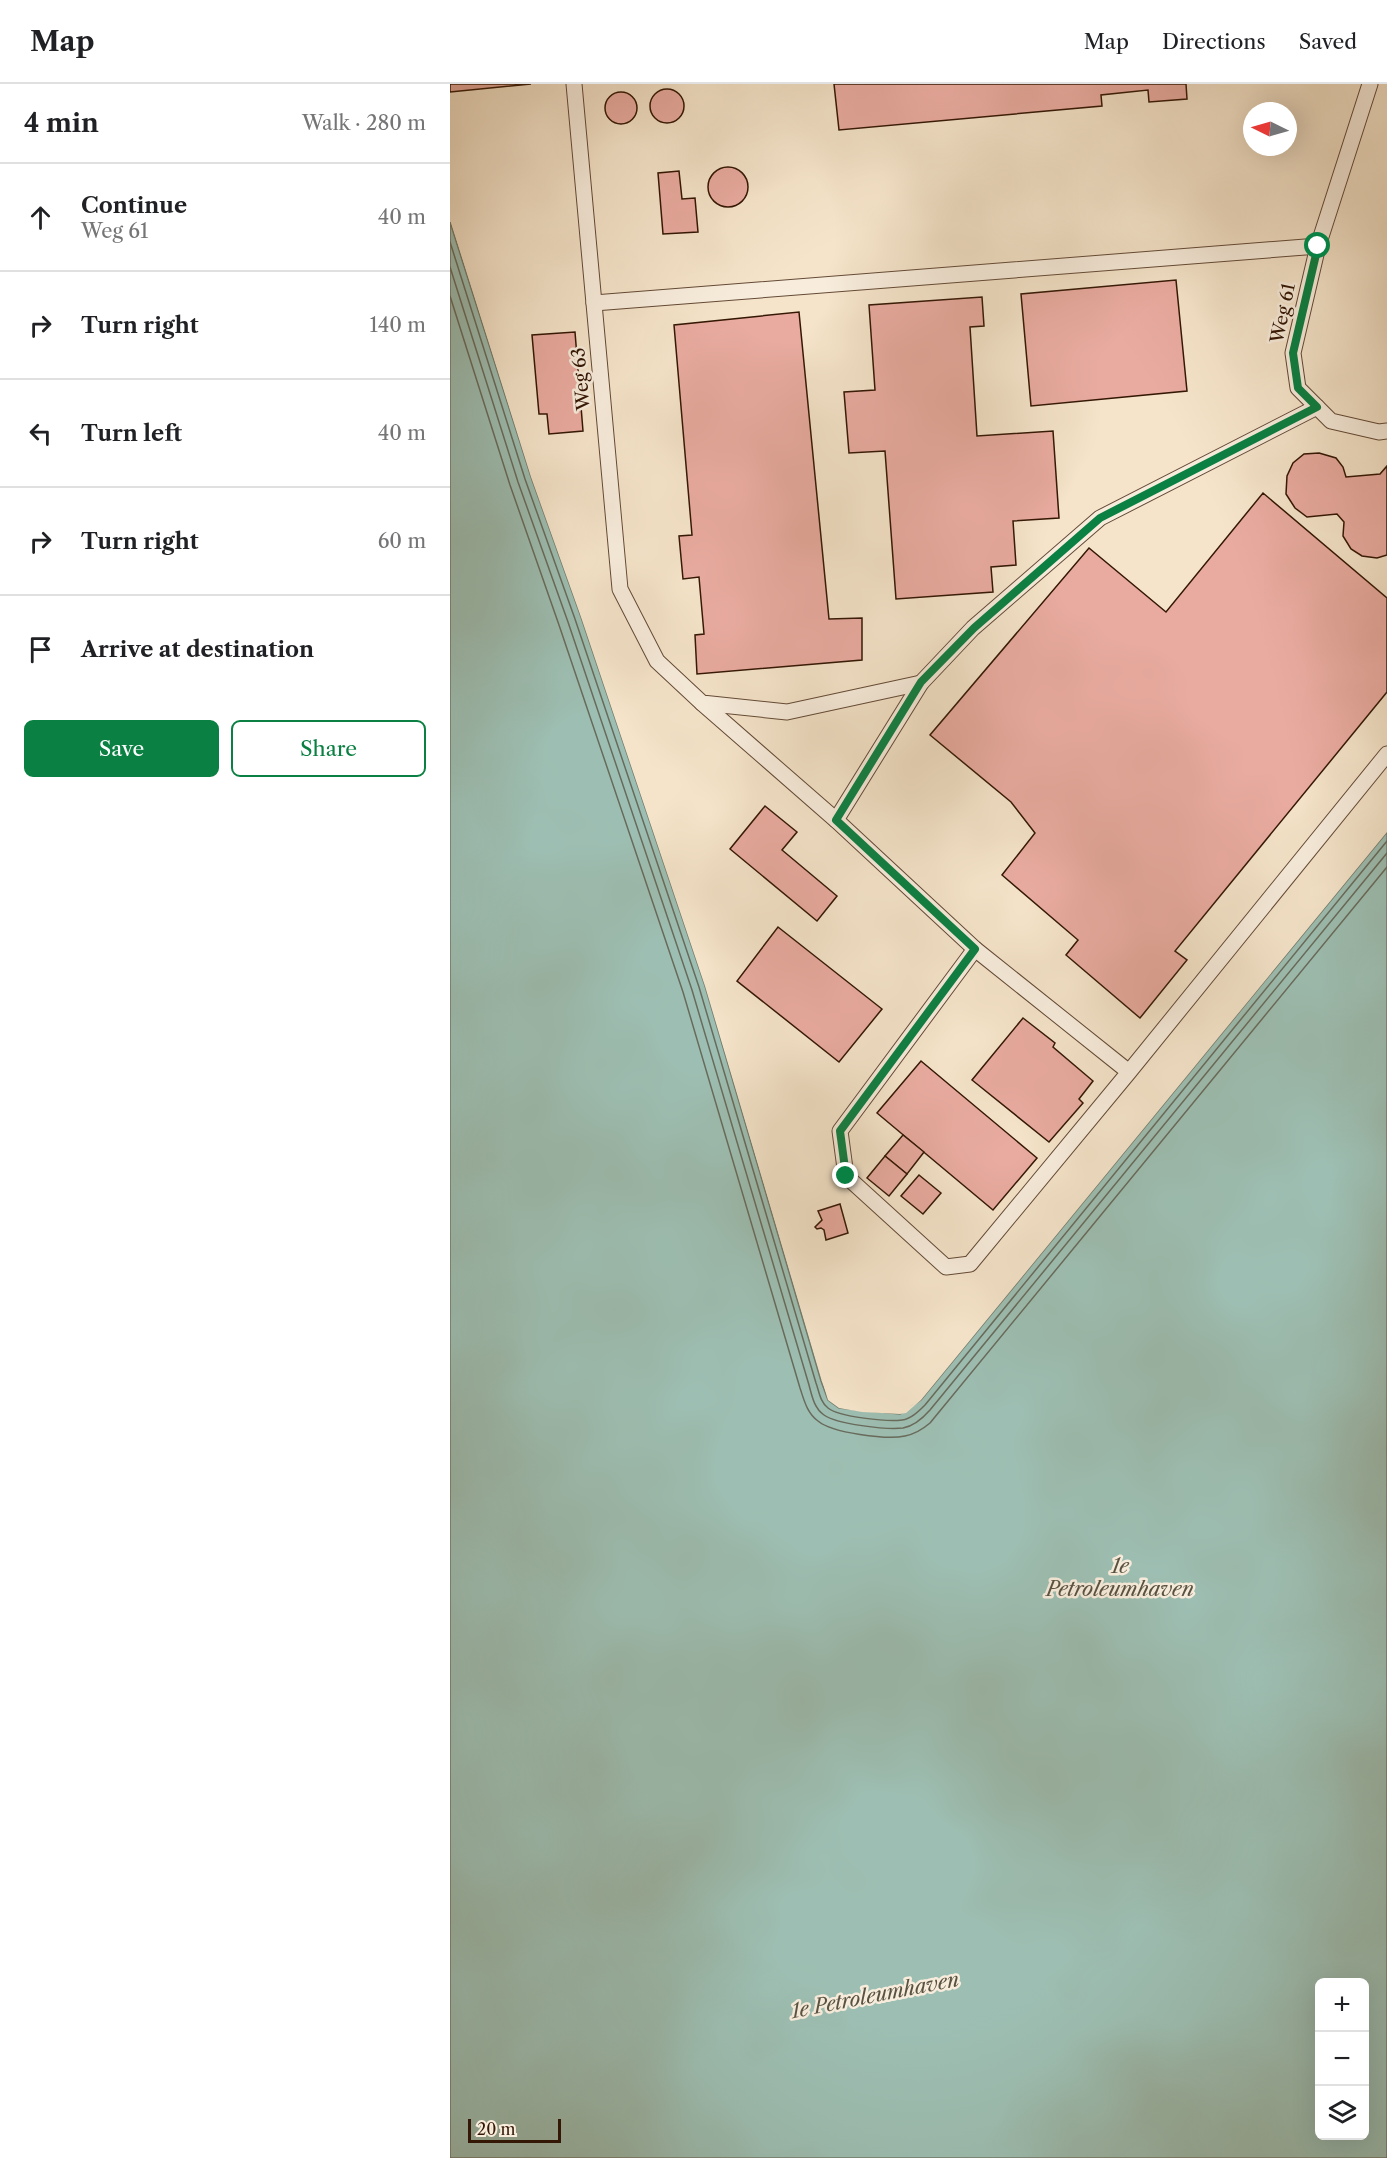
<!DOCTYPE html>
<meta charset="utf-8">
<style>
body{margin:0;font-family:"Libre Caslon Text",serif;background:#f2f2f2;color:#202124}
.controls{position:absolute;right:18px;bottom:18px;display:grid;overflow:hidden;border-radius:9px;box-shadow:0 6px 24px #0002}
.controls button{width:54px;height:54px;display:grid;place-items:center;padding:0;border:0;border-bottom:2px solid #e0e0e0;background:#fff;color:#202124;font:30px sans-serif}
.compass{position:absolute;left:793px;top:18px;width:54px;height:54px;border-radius:50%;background:#fff;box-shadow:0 6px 24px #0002;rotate:275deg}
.scale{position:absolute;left:18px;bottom:15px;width:93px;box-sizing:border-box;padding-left:6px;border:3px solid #341705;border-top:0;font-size:16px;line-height:21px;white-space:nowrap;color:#341705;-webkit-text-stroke:4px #f8eddd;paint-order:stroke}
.stop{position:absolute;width:18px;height:18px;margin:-14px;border:4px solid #0b8043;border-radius:50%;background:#fff}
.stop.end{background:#0b8043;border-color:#fff;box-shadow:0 2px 6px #0008}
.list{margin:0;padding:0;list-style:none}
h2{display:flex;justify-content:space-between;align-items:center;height:78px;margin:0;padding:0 24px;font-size:26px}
h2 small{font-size:20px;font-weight:400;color:#757577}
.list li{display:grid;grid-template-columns:39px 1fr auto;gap:18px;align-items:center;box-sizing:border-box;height:108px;padding:0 24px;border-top:2px solid #e0e0e0}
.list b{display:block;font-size:22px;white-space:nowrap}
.list p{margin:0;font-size:20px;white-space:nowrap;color:#757577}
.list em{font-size:20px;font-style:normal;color:#757577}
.actions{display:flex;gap:12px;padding:18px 24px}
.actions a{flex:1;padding:14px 0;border:2px solid #0b8043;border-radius:9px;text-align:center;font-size:21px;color:#0b8043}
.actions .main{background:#0b8043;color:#fff}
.icon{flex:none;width:33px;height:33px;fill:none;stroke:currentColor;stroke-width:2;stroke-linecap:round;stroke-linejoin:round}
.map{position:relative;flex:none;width:937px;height:2074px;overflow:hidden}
header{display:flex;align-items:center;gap:36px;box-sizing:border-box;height:84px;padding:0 30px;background:#fff;border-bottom:2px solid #e0e0e0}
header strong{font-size:28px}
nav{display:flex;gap:33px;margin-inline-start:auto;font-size:21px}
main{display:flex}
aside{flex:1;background:#fff}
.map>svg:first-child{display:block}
.water{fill:#9dbfb3;stroke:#737c6d;stroke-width:1.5;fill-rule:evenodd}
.pier{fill:#f5e4ca}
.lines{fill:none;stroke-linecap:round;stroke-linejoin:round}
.shore{stroke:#686b5c;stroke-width:1.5}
.building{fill:#e9aba0;stroke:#341705;stroke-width:1.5}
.lane-casing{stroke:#644a36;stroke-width:17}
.lane{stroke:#f8eddd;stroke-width:15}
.route{stroke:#0b8043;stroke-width:8}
.labels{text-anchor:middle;stroke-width:5;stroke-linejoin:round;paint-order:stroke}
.street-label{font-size:18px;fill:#341705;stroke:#f8eddd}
.water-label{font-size:20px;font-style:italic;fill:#595242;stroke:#f8eddd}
</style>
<header>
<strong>Map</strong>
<nav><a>Map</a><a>Directions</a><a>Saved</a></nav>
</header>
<main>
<aside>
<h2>4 min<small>Walk · 280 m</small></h2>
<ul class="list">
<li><svg class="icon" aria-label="ahead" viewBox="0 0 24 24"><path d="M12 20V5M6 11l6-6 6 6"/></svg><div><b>Continue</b><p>Weg 61</p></div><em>40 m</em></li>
<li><svg class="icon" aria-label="right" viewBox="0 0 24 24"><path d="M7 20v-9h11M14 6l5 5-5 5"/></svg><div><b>Turn right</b></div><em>140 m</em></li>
<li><svg class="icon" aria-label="left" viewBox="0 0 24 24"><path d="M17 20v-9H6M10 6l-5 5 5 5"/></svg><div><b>Turn left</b></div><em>40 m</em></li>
<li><svg class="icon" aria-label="right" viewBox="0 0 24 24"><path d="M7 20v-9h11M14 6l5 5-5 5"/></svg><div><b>Turn right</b></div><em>60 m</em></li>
<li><svg class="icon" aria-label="arrive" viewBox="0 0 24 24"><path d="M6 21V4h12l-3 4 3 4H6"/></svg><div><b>Arrive at destination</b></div></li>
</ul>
<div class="actions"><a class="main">Save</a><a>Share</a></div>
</aside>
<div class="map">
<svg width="937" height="2074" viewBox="0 0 937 2074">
<rect width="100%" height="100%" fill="#f5e4ca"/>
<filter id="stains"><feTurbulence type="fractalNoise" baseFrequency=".00333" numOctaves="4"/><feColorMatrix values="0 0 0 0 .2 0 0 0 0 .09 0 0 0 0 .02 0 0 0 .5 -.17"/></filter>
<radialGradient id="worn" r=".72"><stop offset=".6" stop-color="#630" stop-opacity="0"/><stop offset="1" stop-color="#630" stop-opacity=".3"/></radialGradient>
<path class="water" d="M 0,138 L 81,393 L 131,533 L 255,902 L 371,1297 L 378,1316 L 389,1324 L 450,1330 L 471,1316 L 937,748 L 937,2074 L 0,2074 ZM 870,1898 L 914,1898 L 914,2052 L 870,2052 Z"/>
<polygon class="pier" points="0,135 3,137 84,392 134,532 257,901 374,1296 381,1314 384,1318 390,1321 412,1325 450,1327 462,1321 469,1314 937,745 937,748 471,1316 456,1329 450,1330 412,1328 389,1324 378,1316 255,902 131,533 81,393"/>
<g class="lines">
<g class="shore">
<path d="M 0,158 L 75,395 L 125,535 L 249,903 L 366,1299 C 369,1307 370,1318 378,1324 C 389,1333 438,1338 452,1336 C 461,1335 469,1327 475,1321 L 937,757"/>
<path d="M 0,183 L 68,398 L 118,538 L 242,906 L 359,1301 C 362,1312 364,1324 374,1331 C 386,1340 437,1346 453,1344 C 464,1342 473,1334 480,1326 L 937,769"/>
<path d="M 0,212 L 60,401 L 109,541 L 233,908 L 350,1304 C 354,1316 357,1329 368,1337 C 382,1349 437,1356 455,1352 C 465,1350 473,1345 480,1339 L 937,783"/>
</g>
</g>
<g class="building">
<polygon points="0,0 81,0 0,8"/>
<polygon points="384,0 736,0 737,15 699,18 698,6 651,11 652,22 389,46"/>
<circle cx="217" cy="22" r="17"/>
<circle cx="171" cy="24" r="16"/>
<circle cx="278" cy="103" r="20"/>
<polygon points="229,87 232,115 245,114 248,148 213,150 208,89"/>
<polygon points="726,196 737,307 581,322 571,210"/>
<polygon points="532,213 534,242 520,243 527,352 603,347 609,434 563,437 566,481 541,483 543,508 446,515 435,367 399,369 394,308 425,306 419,221"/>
<polygon points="349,228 379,535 412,534 412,576 247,590 245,551 254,550 249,493 233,495 229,452 242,451 224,241"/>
<polygon points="125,248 133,347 99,350 97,330 89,330 82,251"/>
<polygon points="869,369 886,374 893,383 896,393 930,390 937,382 937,471 927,474 912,472 901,465 893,452 894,438 887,430 857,433 845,424 836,410 837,392 843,379 854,370"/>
<polygon points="813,409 937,514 937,608 725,867 737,876 690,934 616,871 628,856 552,791 585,749 561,718 480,651 639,464 716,528"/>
<polygon points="315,722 347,748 332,766 387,812 367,837 280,765"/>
<polygon points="328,843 432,925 389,978 287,897"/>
<polygon points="573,934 605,959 603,963 643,997 629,1015 633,1019 599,1058 522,996"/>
<polygon points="471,977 587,1074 543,1126 427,1029"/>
<polygon points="453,1051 474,1068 457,1090 435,1072"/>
<polygon points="435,1072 457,1090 439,1112 417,1094"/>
<polygon points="469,1091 491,1109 473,1130 451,1112"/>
<polygon points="390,1120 398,1149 376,1156 374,1146 371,1144 367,1145 365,1143 372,1136 368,1127"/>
</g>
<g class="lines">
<defs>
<g id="lane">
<polyline points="124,0 170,505 207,577 252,619 337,628 471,599"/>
<polyline points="920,0 868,162 843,269 848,304 881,337 929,348 937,347"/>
<polyline points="144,219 868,162"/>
<polyline points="252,619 386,736"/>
<polyline points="525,865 386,736 471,599 523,544 650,434 867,323"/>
<polyline points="679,988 525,865 390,1047 396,1092 496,1183 520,1180 679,988 937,670"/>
</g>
</defs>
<use href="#lane" class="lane-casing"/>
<use href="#lane" class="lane"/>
</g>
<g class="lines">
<polyline class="route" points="396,1092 390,1047 525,865 386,736 471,598 524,544 650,434 867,323 848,304 843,269 868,162"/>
</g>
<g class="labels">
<g class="street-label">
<text transform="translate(833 229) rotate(-78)" y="6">Weg 61</text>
<text transform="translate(131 295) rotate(-95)" y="6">Weg 63</text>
</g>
<g class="water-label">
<text x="670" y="1489">1e<tspan x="670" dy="23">Petroleumhaven</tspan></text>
<text transform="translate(425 1911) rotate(-11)" y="7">1e Petroleumhaven</text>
</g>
</g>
<rect width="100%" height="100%" filter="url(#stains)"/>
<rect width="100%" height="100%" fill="url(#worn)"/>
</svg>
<div class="controls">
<button>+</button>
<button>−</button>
<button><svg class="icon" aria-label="layers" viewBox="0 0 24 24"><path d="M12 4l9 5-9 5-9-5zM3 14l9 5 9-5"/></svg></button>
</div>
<svg class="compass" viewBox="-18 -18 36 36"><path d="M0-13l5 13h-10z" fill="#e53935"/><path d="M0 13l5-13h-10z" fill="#757577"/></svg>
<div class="scale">20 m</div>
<div class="stop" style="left:868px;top:162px"></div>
<div class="stop end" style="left:396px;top:1092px"></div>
</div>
</main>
